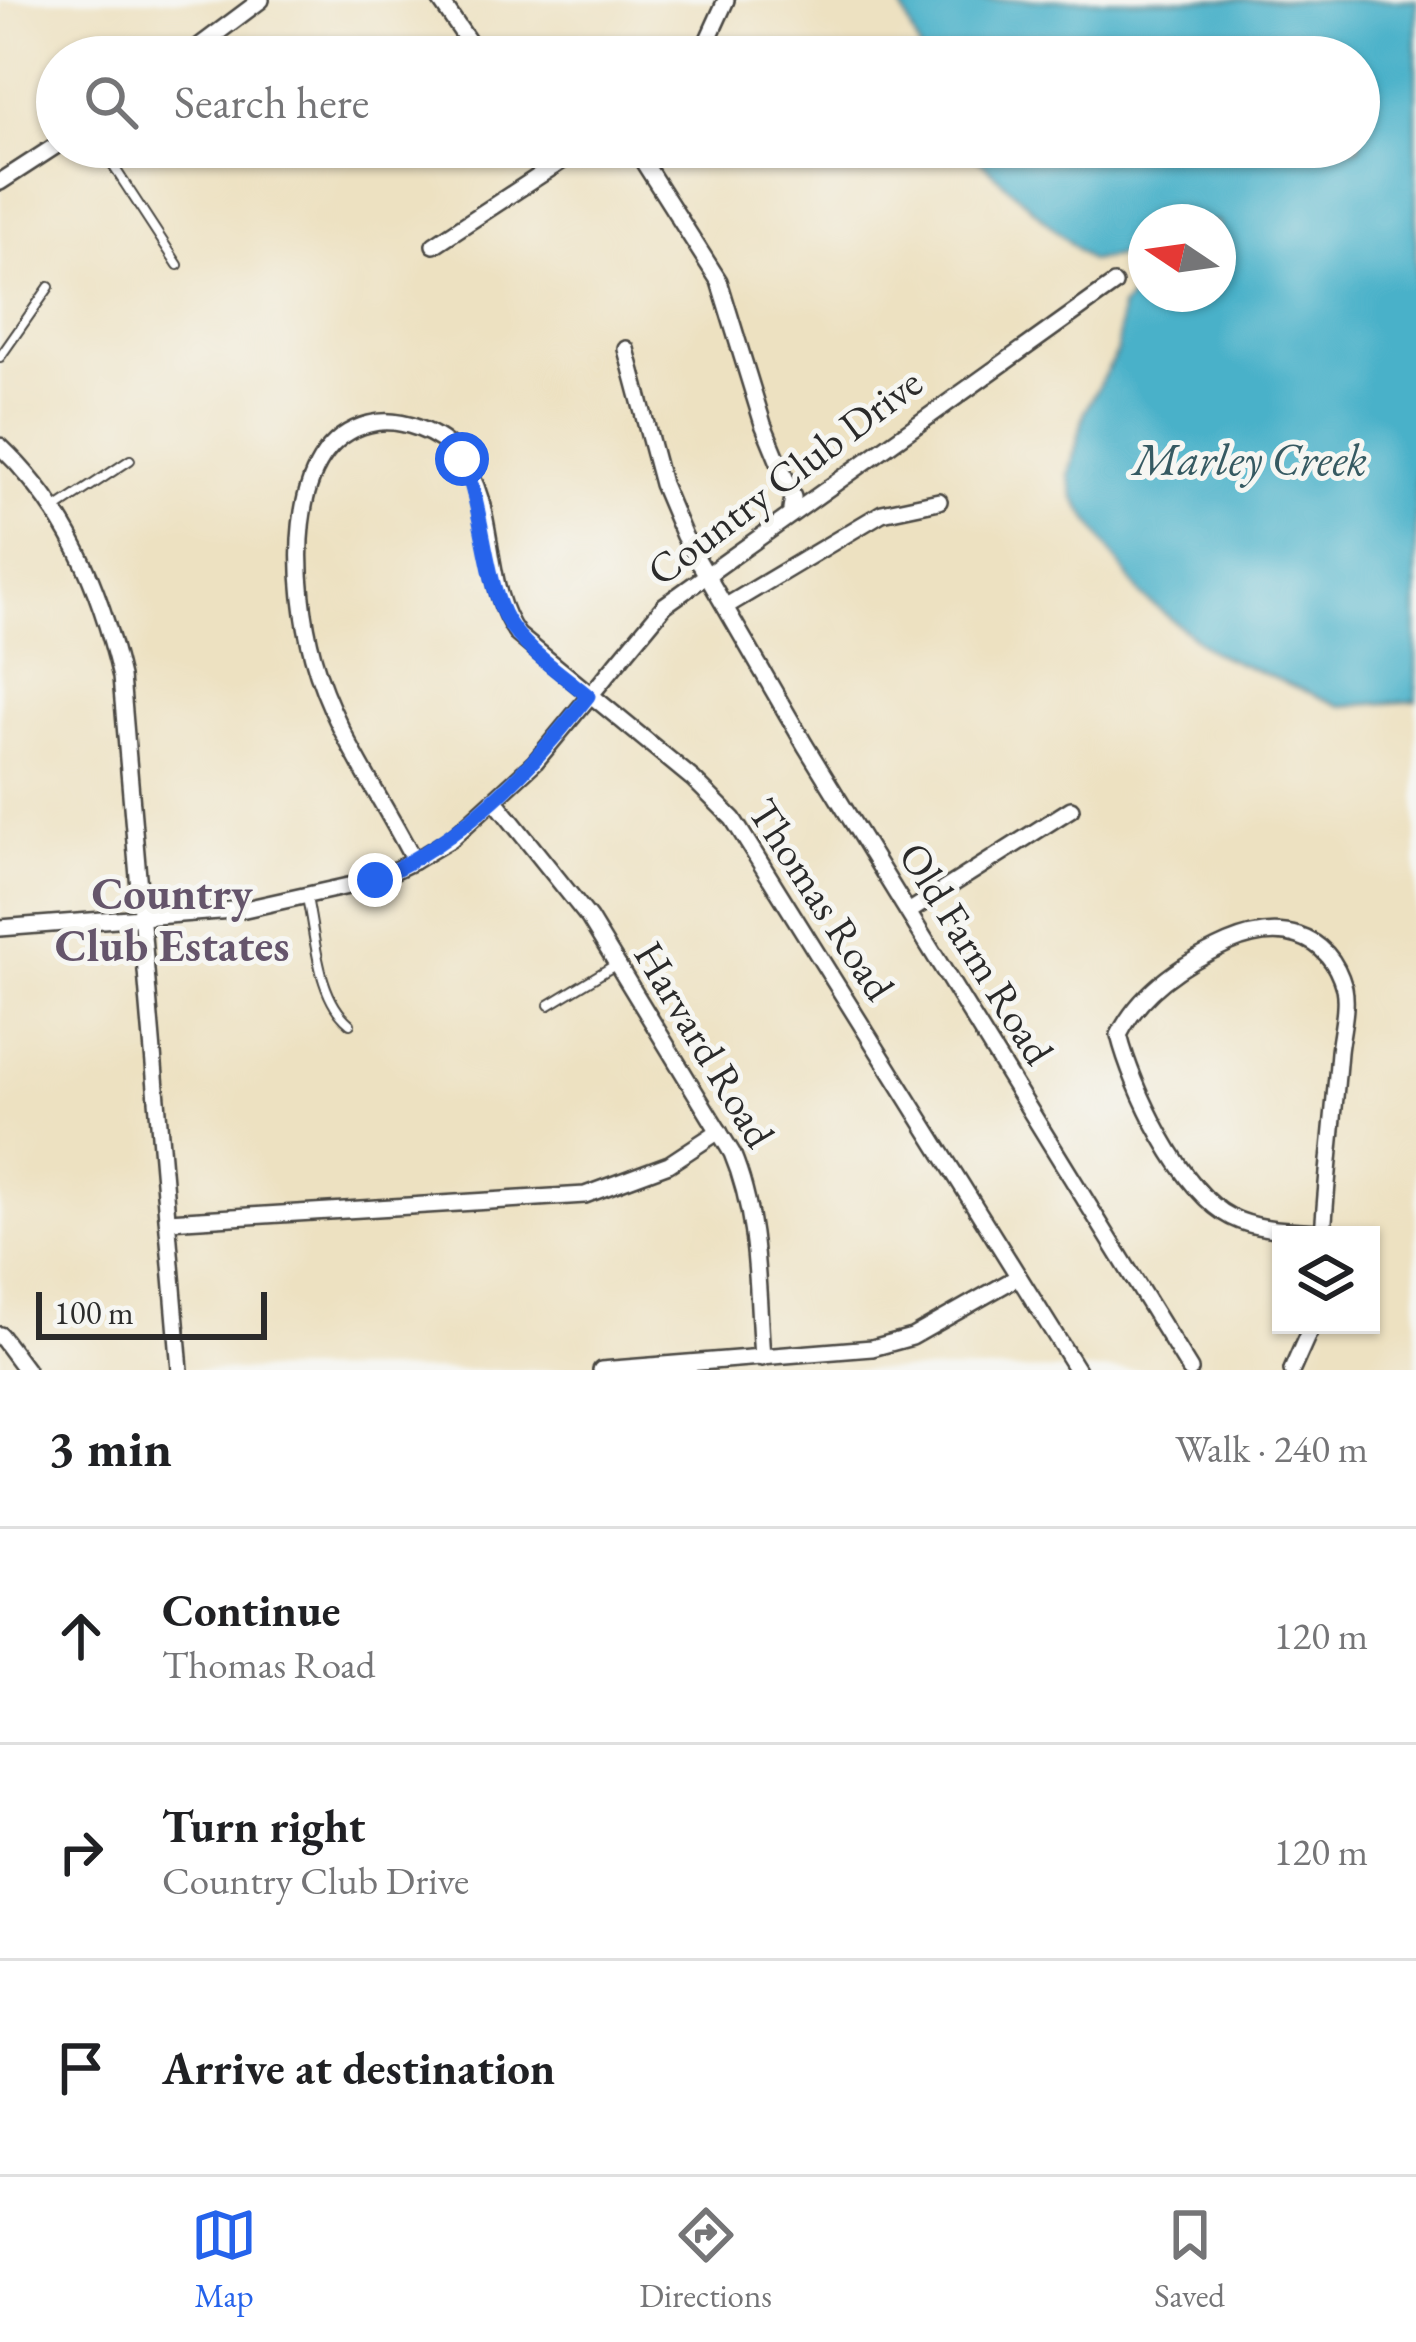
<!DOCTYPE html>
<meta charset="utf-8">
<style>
body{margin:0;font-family:"EB Garamond",serif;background:#f2f2f2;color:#202124}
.controls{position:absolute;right:36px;bottom:36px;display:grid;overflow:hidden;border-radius:0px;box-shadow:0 3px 9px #0004}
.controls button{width:108px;height:108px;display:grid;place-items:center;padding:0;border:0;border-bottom:3px solid #e0e0e0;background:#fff;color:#202124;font:60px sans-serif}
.compass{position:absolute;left:1128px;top:204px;width:108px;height:108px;border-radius:50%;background:#fff;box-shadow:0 3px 9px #0004;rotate:283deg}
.scale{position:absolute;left:36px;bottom:30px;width:231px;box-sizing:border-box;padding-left:12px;border:6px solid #2b2b2b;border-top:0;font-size:33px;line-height:42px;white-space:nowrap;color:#2b2b2b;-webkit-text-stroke:9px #f6f6f2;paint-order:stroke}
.stop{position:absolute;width:36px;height:36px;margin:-27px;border:9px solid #2563eb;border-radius:50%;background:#fff}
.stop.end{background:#2563eb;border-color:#fff;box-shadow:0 3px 12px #0008}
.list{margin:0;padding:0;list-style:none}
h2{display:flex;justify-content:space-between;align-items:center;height:156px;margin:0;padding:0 48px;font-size:51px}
h2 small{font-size:39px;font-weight:400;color:#757577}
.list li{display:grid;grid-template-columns:78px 1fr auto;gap:36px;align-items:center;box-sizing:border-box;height:216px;padding:0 48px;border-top:3px solid #e0e0e0}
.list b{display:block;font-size:45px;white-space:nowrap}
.list p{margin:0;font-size:39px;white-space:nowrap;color:#757577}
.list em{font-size:39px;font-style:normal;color:#757577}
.icon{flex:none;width:66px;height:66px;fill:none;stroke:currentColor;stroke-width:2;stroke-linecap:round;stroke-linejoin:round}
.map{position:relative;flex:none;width:1416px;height:1370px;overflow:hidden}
.search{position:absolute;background:#fff;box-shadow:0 3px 9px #0004;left:36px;right:36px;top:36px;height:132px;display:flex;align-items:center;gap:30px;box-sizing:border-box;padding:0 42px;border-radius:66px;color:#757577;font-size:45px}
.sheet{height:804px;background:#fff}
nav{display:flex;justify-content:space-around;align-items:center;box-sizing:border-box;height:168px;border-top:3px solid #e0e0e0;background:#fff;font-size:33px;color:#757577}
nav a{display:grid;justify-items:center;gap:6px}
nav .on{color:#2563eb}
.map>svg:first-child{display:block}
.water{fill:#4ab1c9;stroke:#3a6e7a;stroke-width:3}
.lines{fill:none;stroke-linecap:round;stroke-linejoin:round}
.lane-casing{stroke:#484642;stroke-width:12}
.street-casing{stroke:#484642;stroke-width:20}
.lane{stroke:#fff;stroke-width:8}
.street{stroke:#fff;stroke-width:15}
.route{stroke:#2563eb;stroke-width:15}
.labels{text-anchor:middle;stroke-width:10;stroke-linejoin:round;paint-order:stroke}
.street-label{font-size:42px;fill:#2b2b2b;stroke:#f6f6f2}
.water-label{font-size:45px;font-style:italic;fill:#365a62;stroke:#f6f6f2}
.neighbourhood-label{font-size:45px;font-weight:bold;fill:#65556b;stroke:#f6f6f2}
</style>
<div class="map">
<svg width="1416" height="1370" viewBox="0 0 1416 1370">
<rect width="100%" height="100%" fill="#f6f6f2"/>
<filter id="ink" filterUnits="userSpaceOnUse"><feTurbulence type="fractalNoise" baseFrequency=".00833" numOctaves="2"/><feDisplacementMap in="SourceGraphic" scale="24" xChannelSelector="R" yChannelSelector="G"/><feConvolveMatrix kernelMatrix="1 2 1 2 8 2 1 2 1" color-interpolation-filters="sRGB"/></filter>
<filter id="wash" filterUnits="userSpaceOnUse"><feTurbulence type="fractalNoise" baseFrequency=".004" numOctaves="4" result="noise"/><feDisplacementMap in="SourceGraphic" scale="48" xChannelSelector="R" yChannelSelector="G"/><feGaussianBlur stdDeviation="2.7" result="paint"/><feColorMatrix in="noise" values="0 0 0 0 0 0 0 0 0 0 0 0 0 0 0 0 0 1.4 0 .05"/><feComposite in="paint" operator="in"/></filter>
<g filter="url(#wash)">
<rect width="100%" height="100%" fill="#ede1c1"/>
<polygon class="water" points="899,0 1416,0 1416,701 1341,706 1212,652 1140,594 1074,498 1069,475 1085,411 1117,352 1121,308 1146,277 1146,294 1218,294 1218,222 1146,222 1146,261 1140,264 1133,254 1090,261 965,147 1359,147 1359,57 923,57"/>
</g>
<g filter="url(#ink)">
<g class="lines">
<defs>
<g id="lane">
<polyline points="101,147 178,265"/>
<polyline points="0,357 49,287"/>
<polyline points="57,508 130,460"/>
<path d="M 307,898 C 316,938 317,997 350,1024"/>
<polyline points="549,1005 615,965"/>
</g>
<g id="street">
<polyline points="440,0 479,57"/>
<polyline points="185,57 261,0"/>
<polyline points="700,57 726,0"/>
<polyline points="541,147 554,166"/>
<polyline points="634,147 719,281 763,424 793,497 791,510"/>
<polyline points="0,182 57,145"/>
<polyline points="434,245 583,147"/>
<polyline points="626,349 662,484 684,536 805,745 1190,1370"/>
<path d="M 0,446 C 68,511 100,587 121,677 L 180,1370"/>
<polyline points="728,605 882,513 939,501"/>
<path d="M 496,802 L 589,918 L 732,1153 C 759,1217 757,1289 762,1358"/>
<path d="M 414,861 C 381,796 332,728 313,657 C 295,591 281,446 369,424 C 399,416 440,432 459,456 C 499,506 481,585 518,635 L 693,779 L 733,819 L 1077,1370"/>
<polyline points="910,911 1071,809"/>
<polyline points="0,928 245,909 375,880 414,861 451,839 535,762 665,605 1114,284"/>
<polyline points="168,1221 585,1195 669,1164 719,1131"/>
<path d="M 1323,1235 C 1327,1174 1334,1113 1339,1052 C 1341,1033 1348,1007 1344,988 C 1328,930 1277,922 1228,943 C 1183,963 1141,991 1119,1035 C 1132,1087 1181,1192 1231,1217 C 1259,1231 1292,1230 1323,1232"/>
<polyline points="0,1335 26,1370"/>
<polyline points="601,1370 872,1348 912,1337 1016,1278"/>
<polyline points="1292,1370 1312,1325"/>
</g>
</defs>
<use href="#lane" class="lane-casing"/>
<use href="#street" class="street-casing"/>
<use href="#lane" class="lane"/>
<use href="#street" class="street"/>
</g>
</g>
<g class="lines" filter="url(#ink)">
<path class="route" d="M 375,880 C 466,836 527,774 588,696 C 561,673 525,650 507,620 C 486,586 483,505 462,459"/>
</g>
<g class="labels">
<g class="street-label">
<text transform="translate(784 476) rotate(-37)" y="15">Country Club Drive</text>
<text transform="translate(822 899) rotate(57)" y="15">Thomas Road</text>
<text transform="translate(977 953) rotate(58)" y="15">Old Farm Road</text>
<text transform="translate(705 1044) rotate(59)" y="15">Harvard Road</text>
</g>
<g class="water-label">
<text x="1250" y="475">Marley Creek</text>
</g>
<g class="neighbourhood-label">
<text x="172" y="909">Country<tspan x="172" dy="52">Club Estates</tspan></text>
</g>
</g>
</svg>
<div class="controls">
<button><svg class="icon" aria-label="layers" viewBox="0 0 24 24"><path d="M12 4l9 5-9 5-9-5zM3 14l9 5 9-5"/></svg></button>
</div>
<svg class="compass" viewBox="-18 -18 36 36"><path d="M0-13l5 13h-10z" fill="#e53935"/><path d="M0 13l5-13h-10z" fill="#757577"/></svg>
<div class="scale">100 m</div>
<div class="stop" style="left:462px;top:459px"></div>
<div class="stop end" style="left:375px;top:880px"></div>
<div class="search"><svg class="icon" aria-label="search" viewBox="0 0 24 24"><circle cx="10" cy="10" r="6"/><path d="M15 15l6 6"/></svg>Search here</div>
</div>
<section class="sheet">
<h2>3 min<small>Walk · 240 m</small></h2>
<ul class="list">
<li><svg class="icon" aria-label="ahead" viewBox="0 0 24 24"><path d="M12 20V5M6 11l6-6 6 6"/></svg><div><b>Continue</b><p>Thomas Road</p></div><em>120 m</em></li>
<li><svg class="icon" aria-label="right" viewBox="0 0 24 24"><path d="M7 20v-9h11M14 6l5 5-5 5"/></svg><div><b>Turn right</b><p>Country Club Drive</p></div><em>120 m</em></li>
<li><svg class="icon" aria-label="arrive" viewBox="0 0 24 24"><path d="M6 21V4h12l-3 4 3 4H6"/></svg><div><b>Arrive at destination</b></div></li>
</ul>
</section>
<nav>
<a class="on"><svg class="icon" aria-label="map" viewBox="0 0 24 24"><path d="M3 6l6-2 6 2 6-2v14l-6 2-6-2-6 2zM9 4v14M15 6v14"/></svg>Map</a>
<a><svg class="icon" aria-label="directions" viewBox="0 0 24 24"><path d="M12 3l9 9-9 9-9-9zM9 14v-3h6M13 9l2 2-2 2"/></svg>Directions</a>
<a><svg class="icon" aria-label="saved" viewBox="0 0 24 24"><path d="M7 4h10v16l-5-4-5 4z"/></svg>Saved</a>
</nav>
